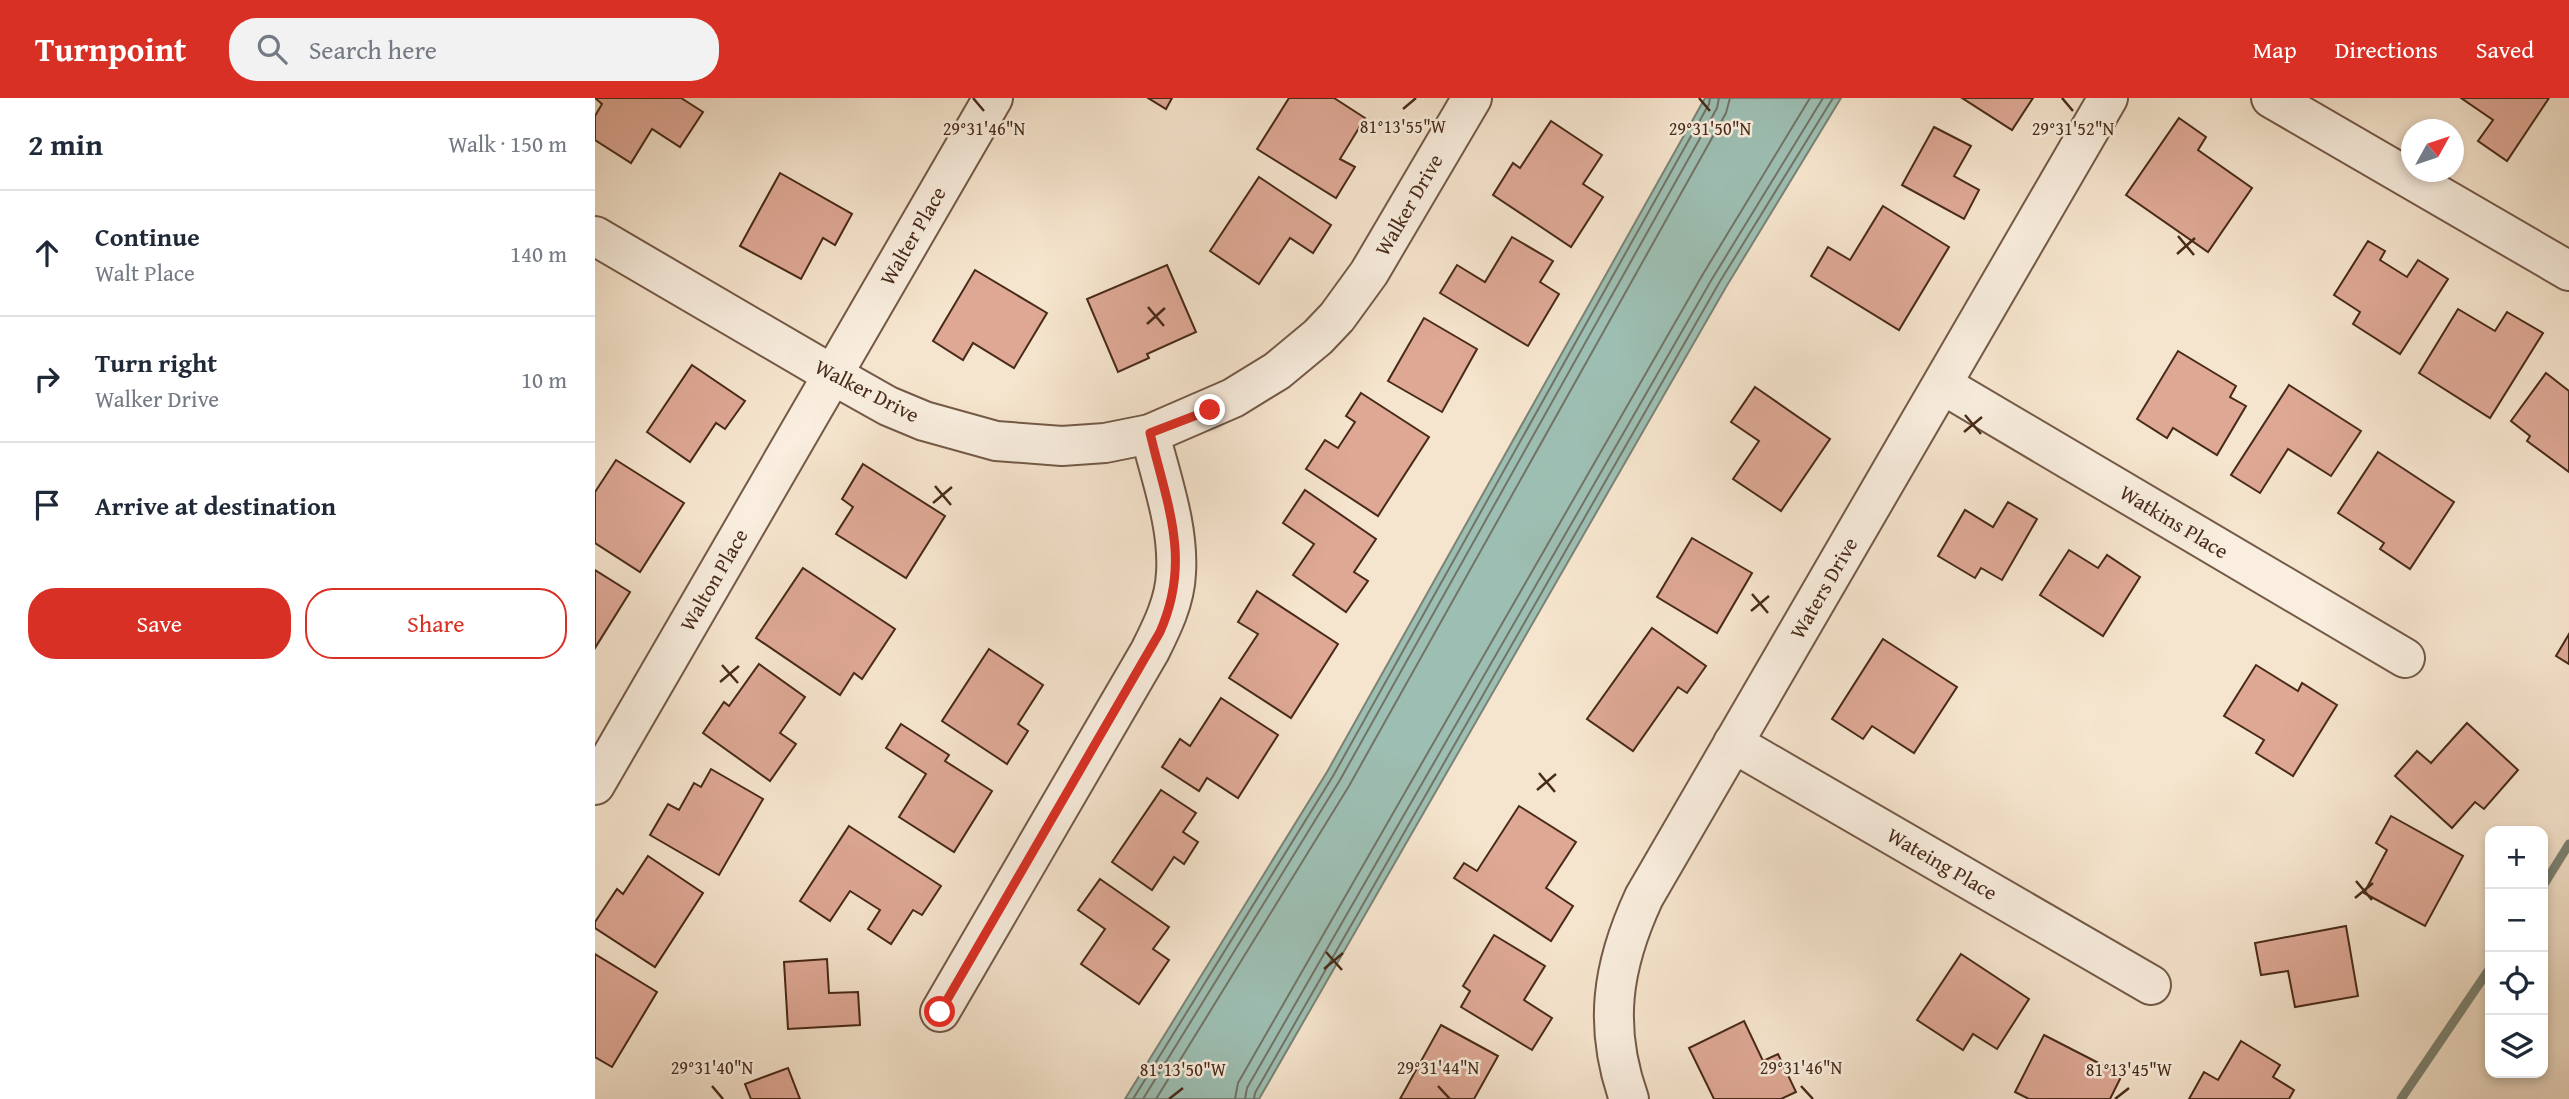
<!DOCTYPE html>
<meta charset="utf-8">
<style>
body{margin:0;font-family:"Gentium Book Plus",serif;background:#f2f2f3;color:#1f2937}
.controls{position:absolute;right:21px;bottom:21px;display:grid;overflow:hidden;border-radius:14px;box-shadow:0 4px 10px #0003}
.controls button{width:63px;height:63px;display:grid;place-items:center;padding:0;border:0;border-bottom:2px solid #e0e1e3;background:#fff;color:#1f2937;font:35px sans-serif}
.compass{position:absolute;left:1806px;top:21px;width:63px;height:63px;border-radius:50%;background:#fff;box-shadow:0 4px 10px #0003;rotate:50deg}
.stop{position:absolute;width:21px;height:21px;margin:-16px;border:5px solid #d93025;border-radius:50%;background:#fff}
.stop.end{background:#d93025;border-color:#fff;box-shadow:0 2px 7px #0008}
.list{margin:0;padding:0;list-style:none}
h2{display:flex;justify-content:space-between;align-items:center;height:91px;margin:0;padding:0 28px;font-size:30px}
h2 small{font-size:23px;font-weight:400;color:#747a83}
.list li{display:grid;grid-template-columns:46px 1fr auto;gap:21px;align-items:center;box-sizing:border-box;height:126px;padding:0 28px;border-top:2px solid #e0e1e3}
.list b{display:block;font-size:26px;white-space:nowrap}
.list p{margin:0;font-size:23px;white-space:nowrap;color:#747a83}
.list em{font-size:23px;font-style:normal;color:#747a83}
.actions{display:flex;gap:14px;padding:21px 28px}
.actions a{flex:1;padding:16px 0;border:2px solid #d93025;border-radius:28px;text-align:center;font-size:24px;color:#d93025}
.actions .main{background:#d93025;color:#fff}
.icon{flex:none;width:38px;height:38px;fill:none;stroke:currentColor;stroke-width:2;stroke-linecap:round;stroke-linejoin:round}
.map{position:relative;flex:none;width:1974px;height:1001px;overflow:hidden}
header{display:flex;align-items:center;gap:42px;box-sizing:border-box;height:98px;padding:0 35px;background:#d93025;color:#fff}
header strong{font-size:33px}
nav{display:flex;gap:38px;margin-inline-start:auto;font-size:24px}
.search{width:490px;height:63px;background:#f2f2f3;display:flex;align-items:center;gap:18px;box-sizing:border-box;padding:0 24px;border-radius:28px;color:#747a83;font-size:26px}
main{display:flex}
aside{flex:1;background:#fff}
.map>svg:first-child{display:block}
.water{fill:#9dbfb3;stroke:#7b8375;stroke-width:2}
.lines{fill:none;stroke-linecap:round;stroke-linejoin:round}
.shore{stroke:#727466;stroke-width:2}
.stream{stroke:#7b8375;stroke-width:9}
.building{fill:#dea895;stroke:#482a18;stroke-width:2}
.minor-casing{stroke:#745946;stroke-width:42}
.minor{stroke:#f9eedf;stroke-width:38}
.route{stroke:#d93025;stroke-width:9}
.ticks{fill:none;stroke:#482a18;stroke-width:2.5}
.labels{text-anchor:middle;stroke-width:5;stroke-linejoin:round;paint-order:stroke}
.street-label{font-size:21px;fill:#482a18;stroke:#f9eedf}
.ticks-label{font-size:18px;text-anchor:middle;fill:#482a18;stroke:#f9eedf;stroke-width:5;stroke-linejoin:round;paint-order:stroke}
</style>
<header>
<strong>Turnpoint</strong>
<div class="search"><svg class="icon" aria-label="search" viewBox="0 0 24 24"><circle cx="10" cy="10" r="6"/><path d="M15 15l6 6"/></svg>Search here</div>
<nav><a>Map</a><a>Directions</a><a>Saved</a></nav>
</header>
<main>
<aside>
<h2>2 min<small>Walk · 150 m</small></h2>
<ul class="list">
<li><svg class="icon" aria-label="ahead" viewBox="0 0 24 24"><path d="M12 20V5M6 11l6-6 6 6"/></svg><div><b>Continue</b><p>Walt Place</p></div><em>140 m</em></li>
<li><svg class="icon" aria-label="right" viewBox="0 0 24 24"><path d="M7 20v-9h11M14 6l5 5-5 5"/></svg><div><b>Turn right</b><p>Walker Drive</p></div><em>10 m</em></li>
<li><svg class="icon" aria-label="arrive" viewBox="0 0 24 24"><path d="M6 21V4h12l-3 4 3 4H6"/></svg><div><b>Arrive at destination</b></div></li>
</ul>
<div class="actions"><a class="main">Save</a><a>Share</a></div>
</aside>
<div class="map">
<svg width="1974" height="1001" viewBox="0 0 1974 1001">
<rect width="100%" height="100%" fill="#f6e5ce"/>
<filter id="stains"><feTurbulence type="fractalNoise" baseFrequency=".00286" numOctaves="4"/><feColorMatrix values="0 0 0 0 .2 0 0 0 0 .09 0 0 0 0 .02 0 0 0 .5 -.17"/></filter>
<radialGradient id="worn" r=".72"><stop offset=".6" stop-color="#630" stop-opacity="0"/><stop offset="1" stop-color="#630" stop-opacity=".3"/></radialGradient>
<polygon class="water" points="1110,0 1246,0 1131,189 664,1001 530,1001 732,674"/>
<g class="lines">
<g class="shore">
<polyline points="538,1001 738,678 1114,6 1115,0"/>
<polyline points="548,1001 745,682 1122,10 1124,0"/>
<polyline points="561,1001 754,688 1131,15 1135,0"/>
<polyline points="640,1001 643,985 1108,176 1215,0"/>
<polyline points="650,1001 652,990 1117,181 1228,0"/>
<polyline points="659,1001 660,995 1124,185 1238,0"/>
</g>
<g class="stream">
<polyline points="1948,788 1974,746"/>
<polyline points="1806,1001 1895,870"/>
</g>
</g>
<g class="building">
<polygon points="0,0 86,0 108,14 85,49 57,31 36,65 0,42 0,18 7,6"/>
<polygon points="553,0 577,0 571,11"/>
<polygon points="694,0 739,0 770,20 745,61 760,69 741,100 662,51"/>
<polygon points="1367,0 1438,0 1417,32"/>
<polygon points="1866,0 1954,0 1912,63 1883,43 1898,22"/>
<polygon points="1584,20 1611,39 1603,52 1657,90 1613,154 1531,97"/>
<polygon points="956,23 1007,57 988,86 1008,99 976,149 898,97 918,65 925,70"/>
<polygon points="1339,29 1376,48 1359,78 1384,92 1369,121 1307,87"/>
<polygon points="185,75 257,116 240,147 228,140 206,181 145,148"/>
<polygon points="664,79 736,127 718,155 695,140 664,186 615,153"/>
<polygon points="1288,108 1354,149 1304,232 1216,178 1233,149 1255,162"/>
<polygon points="917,139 958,163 945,184 964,196 933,248 845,195 862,167 890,184"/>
<polygon points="1773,143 1790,153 1785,162 1812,179 1823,162 1853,181 1805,256 1758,226 1765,214 1739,197"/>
<polygon points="572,167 601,234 552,256 554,260 523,274 492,201"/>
<polygon points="380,172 452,215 419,270 378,245 368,262 338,243"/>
<polygon points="1863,211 1900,233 1912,214 1948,235 1895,320 1824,275"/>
<polygon points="829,220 882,251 847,314 793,283"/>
<polygon points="1583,253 1641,288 1635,299 1651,308 1622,357 1578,330 1572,340 1542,321"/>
<polygon points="97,267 150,303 130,331 121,325 95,364 52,334"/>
<polygon points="1951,275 1974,293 1974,374 1932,343 1935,338 1916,323"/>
<polygon points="1694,287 1766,333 1736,378 1693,351 1665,395 1636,377"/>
<polygon points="1160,289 1235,341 1186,413 1138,381 1164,343 1136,324"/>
<polygon points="766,295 834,339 783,418 711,371 730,342 743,350 760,324 751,318"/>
<polygon points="1783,354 1859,404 1815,471 1785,451 1789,445 1743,415"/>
<polygon points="21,362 89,405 45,474 0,445 0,394"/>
<polygon points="268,366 350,418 311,480 241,436 258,409 247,401"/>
<polygon points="710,392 781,441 759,474 773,483 751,514 698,477 719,446 688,425"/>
<polygon points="1413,404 1442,421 1407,482 1386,470 1380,480 1343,458 1370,412 1398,429"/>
<polygon points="1097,440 1157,475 1122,535 1062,499"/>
<polygon points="1474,452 1503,470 1512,457 1545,479 1508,538 1445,497"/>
<polygon points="208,470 300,531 267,581 259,575 245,597 161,540"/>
<polygon points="0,472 35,494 0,550"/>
<polygon points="662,493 743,546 696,620 634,580 663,536 643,524"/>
<polygon points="1057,530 1111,568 1092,595 1083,589 1038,653 992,621"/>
<polygon points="1974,536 1974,566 1961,558"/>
<polygon points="1288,541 1362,589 1319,655 1277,628 1268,641 1237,621"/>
<polygon points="394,551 448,587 423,626 433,633 412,666 347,623"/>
<polygon points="164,566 210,599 185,635 201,646 175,683 108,635 129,604 134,608"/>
<polygon points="1661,567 1703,593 1707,585 1742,607 1698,678 1661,655 1669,642 1629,618"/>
<polygon points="626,600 683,637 643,700 612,680 604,693 567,669 585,641 595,648"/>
<polygon points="1872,625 1923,672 1889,711 1880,704 1857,730 1800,678 1822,653 1836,665"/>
<polygon points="306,626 354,657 350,663 397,693 359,754 304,719 331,676 291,650"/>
<polygon points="116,671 168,701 124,777 55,737 73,706 84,712 99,685 106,689"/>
<polygon points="566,692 601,715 588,734 603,744 589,766 579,759 557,792 517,764"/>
<polygon points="924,708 981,744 951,790 978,808 956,843 859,780 869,765 882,773"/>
<polygon points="1796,718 1868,758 1830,828 1769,795 1792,752 1781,745"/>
<polygon points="254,728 346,788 327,817 318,812 296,846 273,831 285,812 255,793 235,823 205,803"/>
<polygon points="53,758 108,795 60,869 0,830 0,824 22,791 28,796"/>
<polygon points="505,781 574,829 558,851 574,862 544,906 486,866 510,831 483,812"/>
<polygon points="1751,828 1763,898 1700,909 1693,873 1666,877 1660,845"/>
<polygon points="899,837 950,868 929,902 957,920 937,952 866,909 875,893 868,888"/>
<polygon points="0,856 62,894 17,969 0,959"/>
<polygon points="1366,856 1434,901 1402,951 1378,936 1368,952 1322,922"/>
<polygon points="232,861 234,895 263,894 265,927 193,931 189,864"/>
<polygon points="1149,923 1168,963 1183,956 1201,994 1186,1001 1119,1001 1094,950"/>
<polygon points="846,927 903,958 879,1001 805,1001"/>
<polygon points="1449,937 1527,977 1515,1001 1434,1001 1420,994"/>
<polygon points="1646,943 1685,967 1678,979 1699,992 1694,1001 1594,1001 1609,974 1623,982"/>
<polygon points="193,970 205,1001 156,1001 150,986"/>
</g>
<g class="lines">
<defs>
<g id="minor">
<polyline points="1676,0 1974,173"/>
<polyline points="0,138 238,277 293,308 329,323 401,343 467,348 510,345 555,336 638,300 682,273 723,239 742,219 774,175 877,0"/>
<polyline points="1348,287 1810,560"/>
<polyline points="1138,645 1556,887"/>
<polyline points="0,687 398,0"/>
<path d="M 345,914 L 555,553 C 567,529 580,503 581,475 C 584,429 566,380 555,336"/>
<path d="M 1034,1001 C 1008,928 1017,868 1049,799 L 1513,0"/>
</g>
</defs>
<use href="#minor" class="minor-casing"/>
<use href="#minor" class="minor"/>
</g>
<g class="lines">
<path class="route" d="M 345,914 L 565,534 C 597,462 572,407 555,335 L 615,312"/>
</g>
<path class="ticks" d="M 378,0 L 389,13M 1104,0 L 1115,13M 1467,0 L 1478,13M 808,11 L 821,0M 1583,138 L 1599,157M 1582,156 L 1600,140M 553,209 L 569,228M 552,226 L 570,210M 1370,317 L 1386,336M 1369,334 L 1387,319M 340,388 L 356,407M 338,405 L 357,389M 1157,496 L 1173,515M 1156,513 L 1174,498M 127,567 L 143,585M 125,584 L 144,568M 944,675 L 960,694M 942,692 L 961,676M 1761,783 L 1777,802M 1760,800 L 1778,785M 731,854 L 747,872M 729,871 L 748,855M 117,988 L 128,1001M 843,988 L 855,1001M 1206,988 L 1218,1001M 574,1001 L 588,990M 1520,1001 L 1534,990"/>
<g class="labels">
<g class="street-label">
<text transform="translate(814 107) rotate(-60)" y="7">Walker Drive</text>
<text transform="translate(318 138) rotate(-60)" y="7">Walter Place</text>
<text transform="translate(272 293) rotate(27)" y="7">Walker Drive</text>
<text transform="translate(1579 424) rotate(31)" y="7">Watkins Place</text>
<text transform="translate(119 482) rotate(-60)" y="7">Walton Place</text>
<text transform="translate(1229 490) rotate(-60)" y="7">Waters Drive</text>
<text transform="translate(1347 766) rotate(30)" y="7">Wateing Place</text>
</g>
</g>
<g class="ticks-label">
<text x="808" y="35">81°13'55"W</text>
<text x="389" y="37">29°31'46"N</text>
<text x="1115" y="37">29°31'50"N</text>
<text x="1478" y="37">29°31'52"N</text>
<text x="117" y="976">29°31'40"N</text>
<text x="843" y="976">29°31'44"N</text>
<text x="1206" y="976">29°31'46"N</text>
<text x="588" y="978">81°13'50"W</text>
<text x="1534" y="978">81°13'45"W</text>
</g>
<rect width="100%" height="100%" filter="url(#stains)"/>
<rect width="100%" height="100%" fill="url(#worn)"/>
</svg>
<div class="controls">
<button>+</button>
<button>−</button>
<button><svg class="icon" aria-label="locate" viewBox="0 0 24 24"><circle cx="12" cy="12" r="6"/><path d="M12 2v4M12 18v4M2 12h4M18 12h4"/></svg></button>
<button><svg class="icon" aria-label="layers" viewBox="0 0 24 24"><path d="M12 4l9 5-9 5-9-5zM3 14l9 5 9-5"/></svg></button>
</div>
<svg class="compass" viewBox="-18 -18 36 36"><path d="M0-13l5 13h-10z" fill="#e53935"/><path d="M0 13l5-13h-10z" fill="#747a83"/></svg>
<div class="stop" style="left:345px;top:914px"></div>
<div class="stop end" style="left:615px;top:312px"></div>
</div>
</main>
